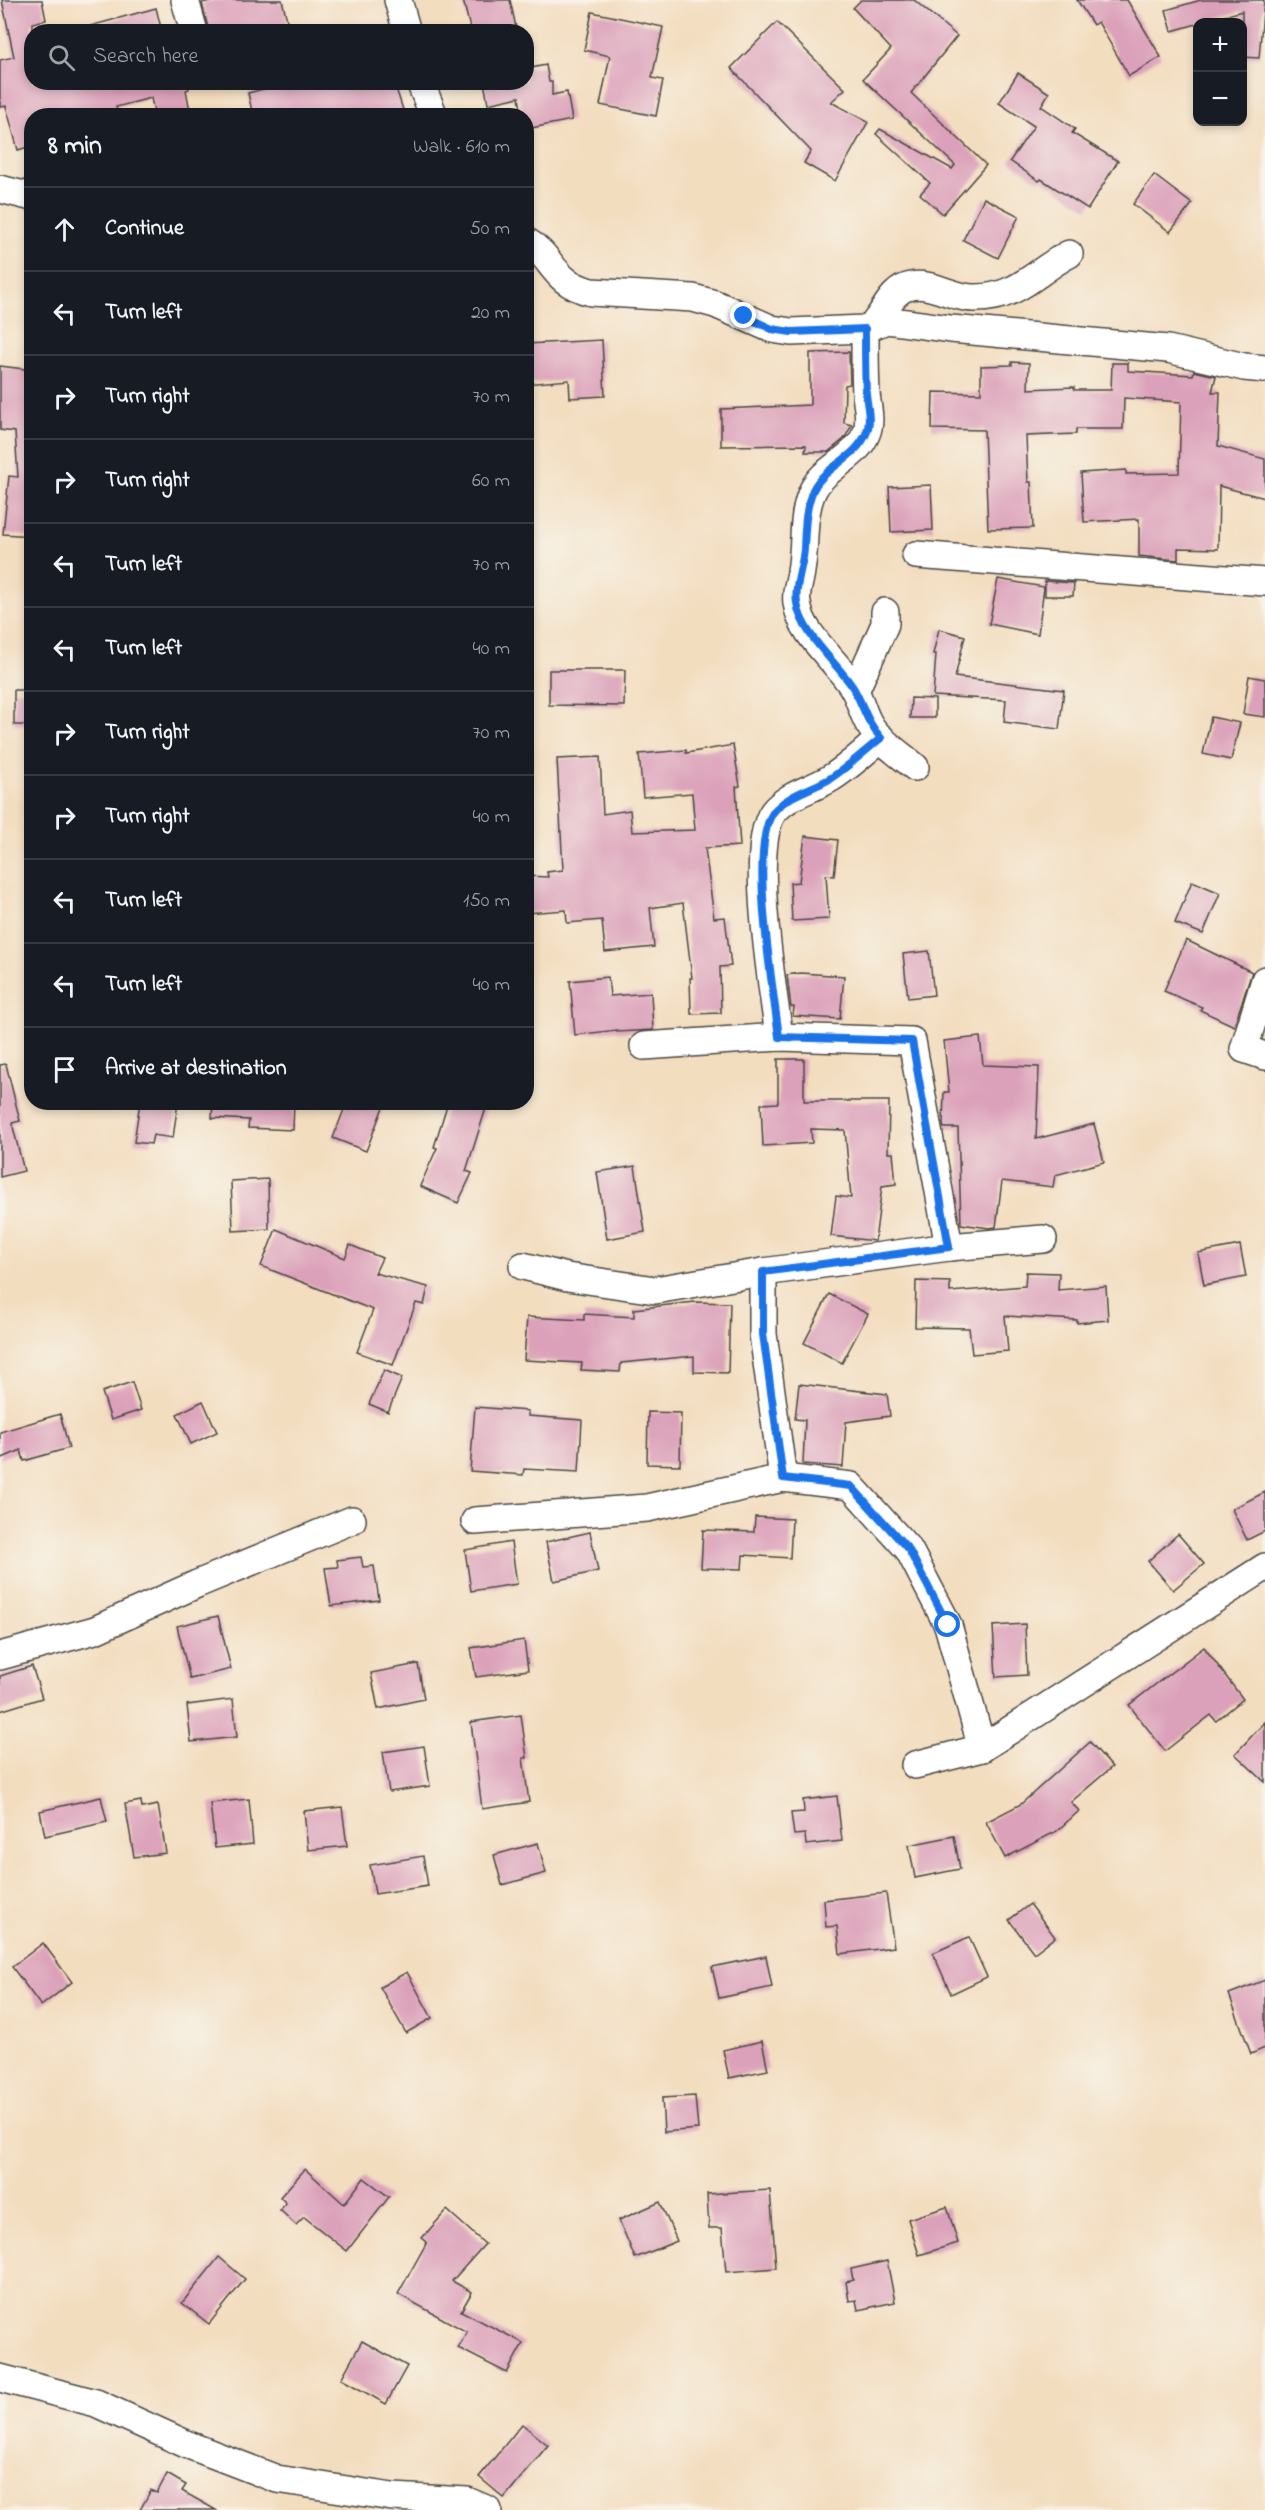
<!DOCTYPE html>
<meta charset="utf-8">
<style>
body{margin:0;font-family:"Indie Flower",sans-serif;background:#20242c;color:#f1f3f6}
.controls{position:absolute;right:18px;top:18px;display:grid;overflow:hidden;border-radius:12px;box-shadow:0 3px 9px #0003}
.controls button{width:54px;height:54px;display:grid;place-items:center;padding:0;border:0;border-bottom:2px solid #363941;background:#171b24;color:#f1f3f6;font:30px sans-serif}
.stop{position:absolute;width:18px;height:18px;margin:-14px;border:4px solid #1a73e8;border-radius:50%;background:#fff}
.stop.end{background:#1a73e8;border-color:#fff;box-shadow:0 2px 6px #0008}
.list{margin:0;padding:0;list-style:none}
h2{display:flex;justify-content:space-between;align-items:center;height:78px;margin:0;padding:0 24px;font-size:26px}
h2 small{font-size:20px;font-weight:400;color:#9ea1a6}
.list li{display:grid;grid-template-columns:39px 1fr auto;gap:18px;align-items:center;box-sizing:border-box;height:84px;padding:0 24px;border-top:2px solid #363941}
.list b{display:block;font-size:22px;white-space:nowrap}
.list em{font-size:20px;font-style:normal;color:#9ea1a6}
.icon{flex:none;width:33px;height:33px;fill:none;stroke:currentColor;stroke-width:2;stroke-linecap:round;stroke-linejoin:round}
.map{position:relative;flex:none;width:1265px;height:2510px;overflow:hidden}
.search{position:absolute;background:#171b24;box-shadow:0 3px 9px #0003;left:24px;top:24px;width:510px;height:66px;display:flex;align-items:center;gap:15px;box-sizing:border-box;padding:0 21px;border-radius:24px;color:#9ea1a6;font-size:22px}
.panel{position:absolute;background:#171b24;box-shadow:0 3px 9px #0003;left:24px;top:108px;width:510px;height:1002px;border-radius:24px}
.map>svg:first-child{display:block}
.building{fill:#dca1ba}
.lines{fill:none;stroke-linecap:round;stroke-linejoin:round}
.minor-casing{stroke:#494641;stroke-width:30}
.minor{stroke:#fff;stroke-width:27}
.route{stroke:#1a73e8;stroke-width:8}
</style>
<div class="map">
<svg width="1265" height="2510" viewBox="0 0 1265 2510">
<rect width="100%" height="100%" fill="#f7f3e8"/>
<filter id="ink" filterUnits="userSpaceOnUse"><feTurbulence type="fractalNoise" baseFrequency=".0167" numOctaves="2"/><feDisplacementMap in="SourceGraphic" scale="12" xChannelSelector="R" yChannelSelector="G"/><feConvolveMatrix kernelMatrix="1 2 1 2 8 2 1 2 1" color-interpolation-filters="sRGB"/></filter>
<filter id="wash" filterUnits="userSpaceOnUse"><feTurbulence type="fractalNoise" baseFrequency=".008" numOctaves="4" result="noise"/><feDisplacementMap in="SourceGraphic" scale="24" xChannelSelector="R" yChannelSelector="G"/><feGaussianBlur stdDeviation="1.35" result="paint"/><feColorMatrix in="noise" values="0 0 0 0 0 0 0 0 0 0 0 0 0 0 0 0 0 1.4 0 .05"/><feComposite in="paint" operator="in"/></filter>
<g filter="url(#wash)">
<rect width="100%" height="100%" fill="#f3ddbf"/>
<g id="blocks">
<g class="building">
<polygon points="2,0 42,0 46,20 32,23 32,82 188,82 189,89 186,90 191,116 155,116 151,98 116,107 118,116 32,116 32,146 18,150 6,106 0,107 0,60 14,57"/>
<polygon points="214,0 282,0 290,32 209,32 202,3"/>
<polygon points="463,0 510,0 517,32 471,32"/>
<polygon points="861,0 914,0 957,36 911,93 986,165 943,214 920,194 930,183 876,134 880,129 952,169 955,165 863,79 891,49 853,8"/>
<polygon points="1077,0 1127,0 1161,57 1129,76 1098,22 1093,25"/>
<polygon points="1201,0 1264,0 1259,58 1242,57 1242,11 1172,31 1166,10"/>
<polygon points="156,8 162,32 90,32 90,26"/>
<polygon points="592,12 663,27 652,78 663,80 656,116 600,105 610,56 584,50"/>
<polygon points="777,22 845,89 831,102 868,122 835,181 804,163 811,151 731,68"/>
<polygon points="546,65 549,82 552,82 552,95 567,92 572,120 526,129 526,116 522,116 519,97 488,104 484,82 526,82 526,69"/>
<polygon points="1018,73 1049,93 1041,106 1075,129 1072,133 1118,161 1088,209 1041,179 1039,181 1010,161 1034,126 999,103"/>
<polygon points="290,82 394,82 405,116 338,116 336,110 313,116 253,116 248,93"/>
<polygon points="1154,175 1192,204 1170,232 1133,204"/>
<polygon points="984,198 1019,216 998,258 963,240"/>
<polygon points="602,340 605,396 570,398 569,380 526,384 526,344"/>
<polygon points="849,352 850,384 845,385 844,423 852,425 844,439 828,452 805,452 806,445 721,446 721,409 810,405 810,353"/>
<polygon points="1012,362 1029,363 1028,389 1074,387 1074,390 1111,390 1112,363 1128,363 1128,371 1193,375 1194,371 1216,376 1212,392 1220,392 1218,446 1265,459 1265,498 1219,486 1218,549 1178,548 1178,560 1139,556 1139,519 1084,522 1081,473 1126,470 1126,474 1179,473 1181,402 1124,398 1123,429 1076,429 1076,434 1026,436 1028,482 1031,482 1033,528 988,529 984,430 932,429 933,392 981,393 981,366 1012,365"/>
<polygon points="0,366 32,370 32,536 3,534 9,476 18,477 15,432 0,430"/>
<polygon points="931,485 933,530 891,532 889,487"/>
<polygon points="998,579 1044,587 1038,634 989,624"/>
<polygon points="1045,581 1074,583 1073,596 1045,596"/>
<polygon points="939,629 965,636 955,677 1064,690 1059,729 1004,722 1006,700 933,696 936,654 933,654"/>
<polygon points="549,670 625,670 624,706 549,705"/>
<polygon points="1249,676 1265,679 1265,717 1243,714"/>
<rect x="14" y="690" width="18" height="35"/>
<polygon points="911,698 935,699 935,718 910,718"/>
<polygon points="1211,717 1240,723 1231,760 1203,754"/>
<polygon points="733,745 740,786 736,787 740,846 705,848 714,918 725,917 731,966 720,967 721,1013 691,1014 690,978 692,978 683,903 650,908 654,947 605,952 602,920 567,923 566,910 526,913 526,876 548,877 547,872 563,870 557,759 600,757 603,814 630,810 632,832 695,830 692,793 643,797 639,754 686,750 686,753"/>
<polygon points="805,836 838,840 834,876 826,875 829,919 792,921 790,883 799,882"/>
<polygon points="1192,881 1220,893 1203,934 1175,923"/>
<polygon points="1186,940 1252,972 1234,1026 1200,1010 1202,1007 1164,991"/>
<polygon points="929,951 934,995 908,998 903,954"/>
<polygon points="801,973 844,976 840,1019 793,1016 794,1007 791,1007 787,975"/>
<polygon points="608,977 610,996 651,993 653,1030 617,1032 617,1030 575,1035 570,981"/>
<polygon points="980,1037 983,1065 1039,1067 1036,1139 1094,1124 1104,1162 1055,1175 1053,1187 1002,1181 996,1227 989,1228 961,1224 958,1128 944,1128 943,1125 944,1092 949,1092 944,1041"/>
<polygon points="778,1059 804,1059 804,1101 889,1101 888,1153 893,1153 896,1184 882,1186 875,1241 831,1236 836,1196 851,1198 845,1130 811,1129 812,1143 763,1146 761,1104 778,1103"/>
<polygon points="6,1064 20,1121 12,1123 24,1171 0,1177 0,1065"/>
<polygon points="140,1102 178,1102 173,1138 153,1135 151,1144 134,1142"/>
<polygon points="213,1102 294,1102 293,1130 248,1128 249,1120 212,1118"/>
<polygon points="347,1102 385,1102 366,1151 333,1138"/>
<polygon points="448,1102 488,1102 466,1171 472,1173 458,1203 420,1186 437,1148 434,1147"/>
<polygon points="635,1166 645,1232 607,1239 597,1172"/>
<polygon points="268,1179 269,1229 233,1231 231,1181"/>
<polygon points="276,1229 345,1258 350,1245 382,1258 375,1273 428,1287 424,1305 416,1303 393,1365 357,1352 373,1310 261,1266"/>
<polygon points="1240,1245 1246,1277 1204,1285 1198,1253"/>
<polygon points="1026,1272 1059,1273 1058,1290 1106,1286 1108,1320 1077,1323 1077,1320 1005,1316 1008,1351 972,1354 969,1328 915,1327 916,1281 950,1282 950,1292 1025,1286"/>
<polygon points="829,1294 868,1314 842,1363 804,1343"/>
<polygon points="695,1302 730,1303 728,1373 694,1372 694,1356 621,1363 620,1372 581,1370 582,1363 524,1360 527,1317 584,1320 584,1314 634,1317 634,1309"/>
<polygon points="384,1370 402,1378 388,1412 369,1404"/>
<polygon points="132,1382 141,1410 111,1420 102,1392"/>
<polygon points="799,1384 887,1394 890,1416 846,1422 843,1467 803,1464 805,1420 795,1419"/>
<polygon points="203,1401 217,1432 191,1444 177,1414"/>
<polygon points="475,1407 528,1411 528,1416 582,1420 579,1472 524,1469 523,1475 470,1471"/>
<polygon points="648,1412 681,1413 680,1465 647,1464"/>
<polygon points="60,1414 69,1448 24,1461 21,1450 0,1459 0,1432"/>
<polygon points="1265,1492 1265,1531 1247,1540 1232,1509"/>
<polygon points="755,1517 792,1519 790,1558 743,1555 742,1569 701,1568 703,1530 754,1532"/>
<polygon points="590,1532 598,1571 554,1581 546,1542"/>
<polygon points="1178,1534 1204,1564 1173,1590 1148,1561"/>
<polygon points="511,1542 517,1584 471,1591 465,1550"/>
<polygon points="361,1557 363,1567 374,1566 379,1600 331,1606 325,1568 338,1567 337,1560"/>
<polygon points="218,1616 231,1669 190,1679 177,1626"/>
<polygon points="1025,1624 1027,1675 996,1677 993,1626"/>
<polygon points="524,1640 528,1670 476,1677 471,1648"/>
<polygon points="1204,1647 1243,1699 1216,1721 1211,1715 1165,1751 1129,1705"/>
<polygon points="418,1664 424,1699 378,1709 371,1673"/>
<polygon points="32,1666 42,1698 0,1711 0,1676"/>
<polygon points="233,1699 237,1737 191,1742 187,1705"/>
<polygon points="521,1715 527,1758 523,1758 529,1802 482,1809 471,1722"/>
<polygon points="1265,1722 1265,1782 1235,1754"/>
<polygon points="1090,1742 1112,1767 1071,1802 1079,1811 1057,1831 1005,1858 986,1822 1021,1804"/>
<polygon points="424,1746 430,1786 389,1792 383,1752"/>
<polygon points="837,1796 842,1841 806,1845 805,1834 794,1835 791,1813 804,1812 803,1800"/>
<polygon points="101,1797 107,1822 45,1836 40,1811"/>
<polygon points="249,1799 253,1844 215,1848 210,1803"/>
<polygon points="141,1801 142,1808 158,1805 166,1853 134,1857 125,1804"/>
<polygon points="342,1807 347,1846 308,1850 304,1811"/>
<polygon points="954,1836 960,1869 915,1878 909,1845"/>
<polygon points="538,1843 546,1873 502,1885 494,1855"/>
<polygon points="423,1856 428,1886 375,1894 370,1865"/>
<polygon points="886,1893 894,1947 840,1954 837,1926 826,1927 824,1900"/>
<polygon points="1030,1904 1055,1937 1034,1953 1009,1920"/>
<polygon points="969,1937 987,1977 951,1994 933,1953"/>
<polygon points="43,1943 72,1982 41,2006 12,1967"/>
<polygon points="766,1956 772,1987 719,1998 712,1967"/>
<polygon points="407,1972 432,2018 406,2033 380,1987"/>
<polygon points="1265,1980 1265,2048 1251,2054 1229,1994"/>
<polygon points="762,2041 768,2070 729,2078 723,2050"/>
<polygon points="695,2096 698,2129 664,2132 662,2098"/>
<polygon points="305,2169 344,2204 364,2178 389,2197 347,2251 304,2217 296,2225 280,2210 286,2203 280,2197"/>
<polygon points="770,2190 776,2268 726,2272 722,2228 709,2228 707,2194"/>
<polygon points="660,2202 677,2241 635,2258 619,2220"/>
<polygon points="947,2207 958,2243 919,2255 908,2219"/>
<polygon points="447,2210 485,2244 452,2281 472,2292 461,2311 523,2343 507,2373 458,2348 467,2332 398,2294 427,2242 422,2238"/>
<polygon points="219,2257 245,2279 209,2324 182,2303"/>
<polygon points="887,2261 895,2302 858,2310 856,2300 849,2301 846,2282 853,2280 851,2269"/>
<polygon points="362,2341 407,2366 386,2404 341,2379"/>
<polygon points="522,2424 548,2445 504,2498 479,2477"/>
<polygon points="167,2474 186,2485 182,2491 216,2510 140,2510 151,2490 157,2493"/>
</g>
</g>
</g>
<g filter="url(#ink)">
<use href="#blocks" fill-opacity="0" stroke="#494641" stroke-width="1.5"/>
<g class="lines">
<defs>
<g id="minor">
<polyline points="185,0 194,32"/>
<polyline points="398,0 407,32"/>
<polyline points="420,82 434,116"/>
<polyline points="0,189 32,197"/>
<path d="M 526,241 C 556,259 550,281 591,292 L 693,298 L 715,304 L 772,329 L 791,332 L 865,329 L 886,320 L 951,329 L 1168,349 L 1244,367 L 1265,369"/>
<polyline points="916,555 1265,582"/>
<polyline points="855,691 885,624 885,612"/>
<path d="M 915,767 C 901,755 881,742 871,727 C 863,716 861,701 854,689 C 838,661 801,636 797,603 C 795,592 800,582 801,571 C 806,544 801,515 813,490 C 824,467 856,459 866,434 C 872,421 867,407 866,393 C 865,372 865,351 865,329 C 868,327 874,325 876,321 C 886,309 893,289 911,286 C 932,282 953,298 974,298 C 1017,299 1036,271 1069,254"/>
<polyline points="1265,980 1244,1049 1265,1056"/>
<path d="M 779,1037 C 774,993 746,838 776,809 C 792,793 813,789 831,778 C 849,767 865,751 881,738"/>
<polyline points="644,1046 779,1037 912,1041 949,1247"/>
<polyline points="523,1266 567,1277 655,1290 763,1272 949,1247 1043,1239"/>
<polyline points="763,1272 763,1334 783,1478"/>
<polyline points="475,1521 647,1508 783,1478 851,1486 909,1550 948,1625 982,1748"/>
<polyline points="0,1656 95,1630 197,1584 352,1520"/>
<polyline points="915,1765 982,1748 1265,1567"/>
<polyline points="0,2378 96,2403 186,2444 277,2479 392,2497 467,2501 488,2510"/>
</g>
</defs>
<use href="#minor" class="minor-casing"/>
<use href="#minor" class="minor"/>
</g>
</g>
<g class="lines" filter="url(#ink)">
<path class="route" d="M 744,316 L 772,329 L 791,332 L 865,329 C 865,351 865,372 866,393 C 867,407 872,421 866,434 C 855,459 824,467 813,490 C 805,509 805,529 804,549 C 803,566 794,586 797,603 C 801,633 835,661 852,686 C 863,703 866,722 881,738 C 865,751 849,766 831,778 C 813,789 792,793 776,809 C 746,838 774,993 779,1037 L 912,1041 L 949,1247 L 763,1272 L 763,1334 L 783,1478 L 851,1486 L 909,1550 L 948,1625"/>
</g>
</svg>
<div class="controls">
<button>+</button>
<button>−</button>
</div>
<div class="stop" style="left:948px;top:1625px"></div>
<div class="stop end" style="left:744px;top:316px"></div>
<div class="search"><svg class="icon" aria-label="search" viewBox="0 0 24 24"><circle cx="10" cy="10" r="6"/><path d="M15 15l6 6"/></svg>Search here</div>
<section class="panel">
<h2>8 min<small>Walk · 610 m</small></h2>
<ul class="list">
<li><svg class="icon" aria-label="ahead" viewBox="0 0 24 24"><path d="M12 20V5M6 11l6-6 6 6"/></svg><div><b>Continue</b></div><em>50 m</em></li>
<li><svg class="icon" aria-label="left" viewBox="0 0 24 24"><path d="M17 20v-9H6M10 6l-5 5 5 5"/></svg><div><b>Turn left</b></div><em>20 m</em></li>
<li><svg class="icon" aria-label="right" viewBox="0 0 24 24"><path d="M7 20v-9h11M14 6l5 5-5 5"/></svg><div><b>Turn right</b></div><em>70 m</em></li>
<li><svg class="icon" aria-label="right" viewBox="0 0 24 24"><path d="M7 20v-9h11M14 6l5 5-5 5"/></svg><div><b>Turn right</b></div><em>60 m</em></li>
<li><svg class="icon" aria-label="left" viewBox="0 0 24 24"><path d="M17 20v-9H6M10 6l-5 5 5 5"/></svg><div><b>Turn left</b></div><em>70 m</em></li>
<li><svg class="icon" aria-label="left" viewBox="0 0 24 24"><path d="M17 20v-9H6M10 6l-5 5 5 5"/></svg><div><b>Turn left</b></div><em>40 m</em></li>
<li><svg class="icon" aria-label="right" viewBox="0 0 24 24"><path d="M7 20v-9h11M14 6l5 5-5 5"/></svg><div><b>Turn right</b></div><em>70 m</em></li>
<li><svg class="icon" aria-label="right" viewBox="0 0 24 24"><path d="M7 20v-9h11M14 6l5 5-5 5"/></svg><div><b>Turn right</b></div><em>40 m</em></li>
<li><svg class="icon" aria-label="left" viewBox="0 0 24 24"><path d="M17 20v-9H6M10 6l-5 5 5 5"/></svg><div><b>Turn left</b></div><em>150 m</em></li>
<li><svg class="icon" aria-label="left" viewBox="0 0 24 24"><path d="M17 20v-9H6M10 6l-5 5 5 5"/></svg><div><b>Turn left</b></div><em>40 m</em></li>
<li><svg class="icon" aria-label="arrive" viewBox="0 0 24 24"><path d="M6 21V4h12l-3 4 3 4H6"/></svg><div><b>Arrive at destination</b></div></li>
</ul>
</section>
</div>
